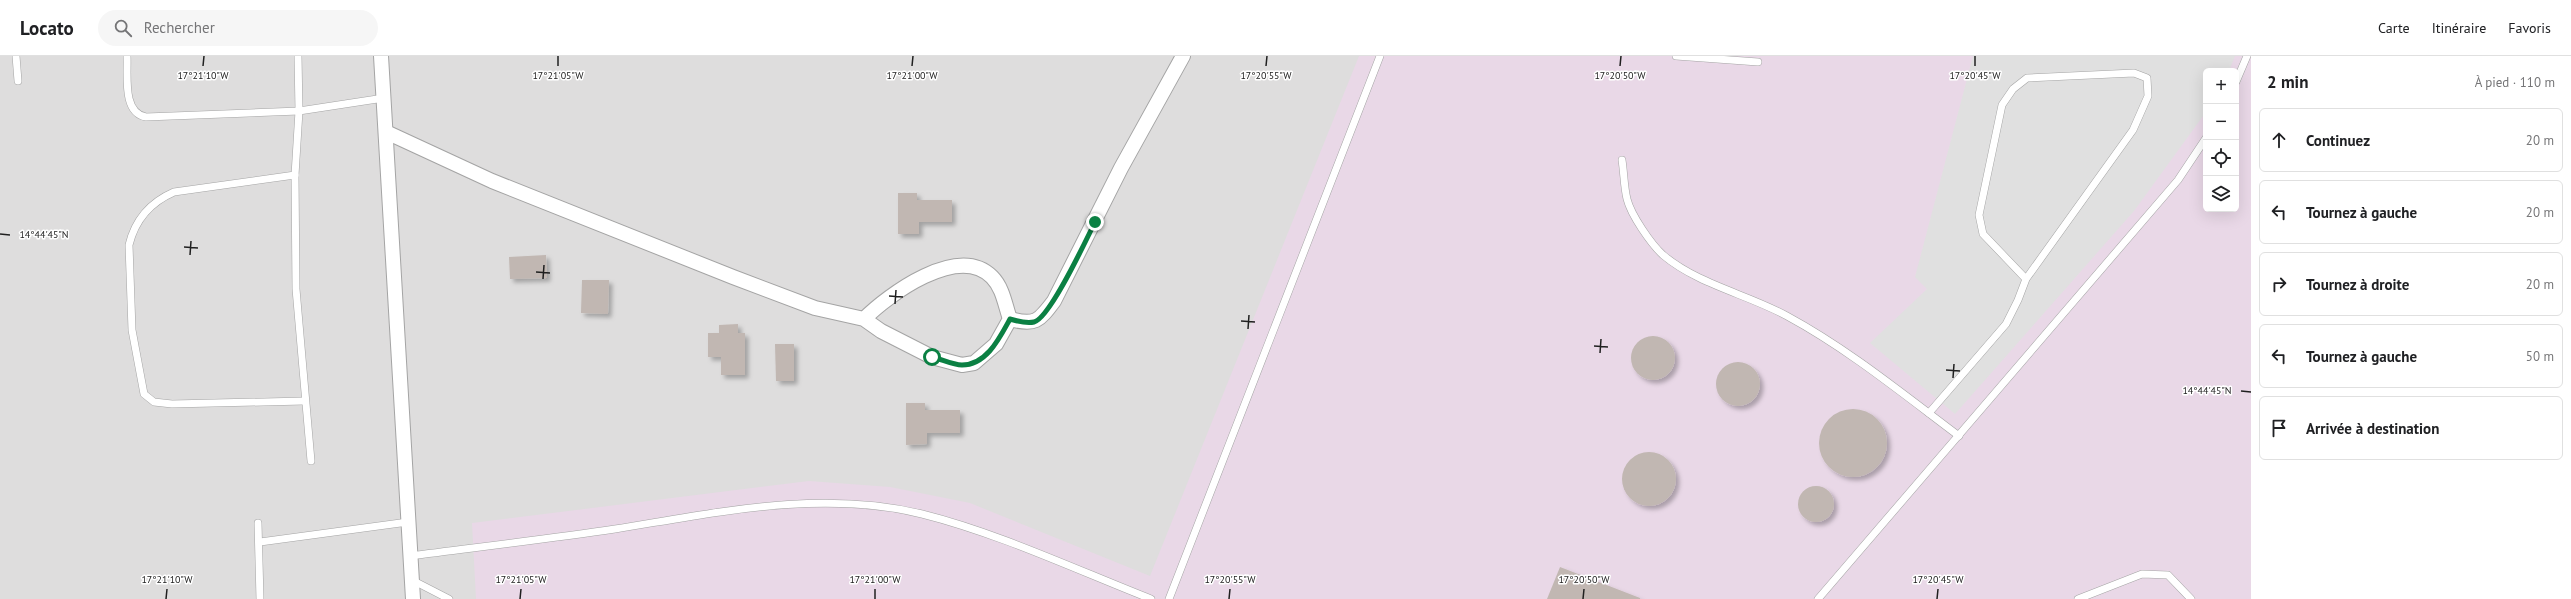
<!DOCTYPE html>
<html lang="fr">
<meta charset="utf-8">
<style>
body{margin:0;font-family:"PT Sans",sans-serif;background:#f6f6f6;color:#202124}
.controls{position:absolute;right:12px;top:12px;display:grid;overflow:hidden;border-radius:6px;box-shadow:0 4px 16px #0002}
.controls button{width:36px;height:36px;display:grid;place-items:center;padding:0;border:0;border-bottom:1px solid #e0e0e0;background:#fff;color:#202124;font:20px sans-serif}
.stop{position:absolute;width:12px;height:12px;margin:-9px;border:3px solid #0b8043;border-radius:50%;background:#fff}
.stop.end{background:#0b8043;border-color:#fff;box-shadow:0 1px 4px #0008}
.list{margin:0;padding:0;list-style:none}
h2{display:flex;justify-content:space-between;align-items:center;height:52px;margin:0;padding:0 16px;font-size:17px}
h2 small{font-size:13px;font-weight:400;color:#757577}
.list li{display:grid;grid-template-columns:26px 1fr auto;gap:12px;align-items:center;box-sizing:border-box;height:64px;margin:0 8px 8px;padding:0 8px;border:1px solid #e0e0e0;border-radius:6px}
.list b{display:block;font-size:15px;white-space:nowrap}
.list em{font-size:13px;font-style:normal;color:#757577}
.icon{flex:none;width:22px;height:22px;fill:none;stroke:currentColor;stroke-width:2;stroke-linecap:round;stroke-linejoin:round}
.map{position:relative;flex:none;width:2251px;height:543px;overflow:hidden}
header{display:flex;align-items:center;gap:24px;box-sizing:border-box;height:56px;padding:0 20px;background:#fff;border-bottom:1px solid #e0e0e0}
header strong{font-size:19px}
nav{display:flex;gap:22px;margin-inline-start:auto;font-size:14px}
.search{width:280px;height:36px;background:#f6f6f6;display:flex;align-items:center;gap:10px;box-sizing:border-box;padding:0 14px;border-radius:22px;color:#757577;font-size:15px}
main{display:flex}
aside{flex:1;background:#fff}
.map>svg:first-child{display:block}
.residential{fill:#dedddd;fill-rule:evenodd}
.industrial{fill:#e9d8e7;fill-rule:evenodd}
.parking{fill:#e0e0e0}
.building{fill:#c1b7b2;filter:url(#shadow)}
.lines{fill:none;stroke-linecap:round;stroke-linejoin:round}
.service-casing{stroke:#a4a4a4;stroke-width:8}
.minor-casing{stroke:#a4a4a4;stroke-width:16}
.service{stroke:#fff;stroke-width:7}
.minor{stroke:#fff;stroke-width:14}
.route{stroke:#0b8043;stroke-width:5}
.ticks{fill:none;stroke:#202020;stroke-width:1.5}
.ticks-label{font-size:10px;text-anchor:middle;fill:#202020;stroke:#fff;stroke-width:3;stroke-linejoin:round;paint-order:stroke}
</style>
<header>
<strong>Locato</strong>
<div class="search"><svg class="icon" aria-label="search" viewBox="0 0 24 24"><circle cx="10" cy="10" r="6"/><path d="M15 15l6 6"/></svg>Rechercher</div>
<nav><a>Carte</a><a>Itinéraire</a><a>Favoris</a></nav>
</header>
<main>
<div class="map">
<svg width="2251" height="543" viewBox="0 0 2251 543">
<defs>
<filter id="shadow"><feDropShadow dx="3.5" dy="3.5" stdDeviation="2" flood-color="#0004"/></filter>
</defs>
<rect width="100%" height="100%" fill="#f0ece6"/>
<path class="residential" d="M 0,0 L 2251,0 L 2251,543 L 0,543 ZM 2206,15 L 2236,15 L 2236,153 L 2206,153 Z"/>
<path class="industrial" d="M 1359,0 L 2251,0 L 2251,543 L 476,543 L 472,467 L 809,425 L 890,431 L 970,447 L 1150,520 ZM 2206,15 L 2236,15 L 2236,153 L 2206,153 Z"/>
<polygon class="parking" points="1973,0 2235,0 2229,15 2206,15 2206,56 2134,155 1955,358 1870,287 1927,233 1915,221"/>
<g class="building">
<polygon points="898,137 917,137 917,144 952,144 952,166 919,166 919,178 898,178"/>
<polygon points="546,199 547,222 510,223 509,201"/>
<polygon points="582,224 609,224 608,258 581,257"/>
<polygon points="738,268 738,277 745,277 745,319 721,319 721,301 708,301 708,277 719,277 719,269"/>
<circle cx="1653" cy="302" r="22"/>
<polygon points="775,288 794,288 794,325 776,325"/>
<circle cx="1738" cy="328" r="22"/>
<polygon points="906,347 925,347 925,354 960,354 960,377 927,377 927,388 906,389"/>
<circle cx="1853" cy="387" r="34"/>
<circle cx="1649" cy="423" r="27"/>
<circle cx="1816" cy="448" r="18"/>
<polygon points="1560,511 1640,542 1640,543 1547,543"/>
</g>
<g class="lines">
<defs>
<g id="service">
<polyline points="16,0 18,25"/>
<path d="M 127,0 C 128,19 122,57 146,61 L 299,55 L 384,42"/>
<polyline points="298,0 299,55 295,119 296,233 311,405"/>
<polyline points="1676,0 1758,6"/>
<polyline points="2236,26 2247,0"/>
<path d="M 1622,104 C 1624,117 1624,131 1627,143 C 1631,159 1651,188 1663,199 C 1699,229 1747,238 1787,260 C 1848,293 1903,338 1959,380"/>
<path d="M 295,119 L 174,136 C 151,146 135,164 129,189 L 132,274 L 144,338 L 154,346 L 172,348 L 304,345"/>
<polyline points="1929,357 2006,268 2018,244 2026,223 2133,74 2148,40 2147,22 2134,17 2027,22 2013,33 2002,49 1979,159 1983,178 2026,223"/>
<polyline points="258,467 260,543"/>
<polyline points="260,486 408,466"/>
<path d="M 410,500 C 479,491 547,483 615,473 C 715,457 821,433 922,458 C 998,477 1077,514 1151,543"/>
<polyline points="412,524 449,543"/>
<polyline points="1169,543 1380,0"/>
<polyline points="1818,543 2178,124 2206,82"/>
<polyline points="2078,543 2142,518 2168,519 2191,543"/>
</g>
<g id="minor">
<polyline points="381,0 413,543"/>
<path d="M 386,76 L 492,125 L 733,221 L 815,252 L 864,263 L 881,275 L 932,301 L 962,309 L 974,307 L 996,288 L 1010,263 C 1005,249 1003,232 992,221 C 958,187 888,239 864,263"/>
<path d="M 1010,263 C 1035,270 1039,265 1054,245 L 1121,112 L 1183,0"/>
</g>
</defs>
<use href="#service" class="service-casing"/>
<use href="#minor" class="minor-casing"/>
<use href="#service" class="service"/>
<use href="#minor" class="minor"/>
</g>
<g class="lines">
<path class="route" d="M 932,301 C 941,303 953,309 962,309 C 987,309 1000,281 1010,263 C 1017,265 1026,268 1034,266 C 1050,262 1086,184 1095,166"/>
</g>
<path class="ticks" d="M 203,10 L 204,0M 558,10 L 558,0M 912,10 L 913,0M 1266,10 L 1267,0M 1620,10 L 1621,0M 1975,10 L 1975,0M 0,178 L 10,179M 184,191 L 198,192M 190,199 L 191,185M 536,216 L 550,217M 543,223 L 544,209M 889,240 L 903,241M 895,248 L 896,234M 1241,265 L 1255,266M 1248,273 L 1249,259M 1594,290 L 1608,291M 1600,297 L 1601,283M 1946,314 L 1960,315M 1953,322 L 1954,308M 2241,335 L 2251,336M 166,543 L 167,533M 520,543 L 521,533M 875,543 L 875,533M 1229,543 L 1230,533M 1583,543 L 1584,533M 1937,543 L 1938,533"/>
<g class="ticks-label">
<text x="203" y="23">17°21'10"W</text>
<text x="558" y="23">17°21'05"W</text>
<text x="912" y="23">17°21'00"W</text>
<text x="1266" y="23">17°20'55"W</text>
<text x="1620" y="23">17°20'50"W</text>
<text x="1975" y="23">17°20'45"W</text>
<text x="44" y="182">14°44'45"N</text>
<text x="2207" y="338">14°44'45"N</text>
<text x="167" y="527">17°21'10"W</text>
<text x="521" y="527">17°21'05"W</text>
<text x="875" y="527">17°21'00"W</text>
<text x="1230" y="527">17°20'55"W</text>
<text x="1584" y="527">17°20'50"W</text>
<text x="1938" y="527">17°20'45"W</text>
</g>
</svg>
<div class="controls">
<button>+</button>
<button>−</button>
<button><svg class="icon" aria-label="locate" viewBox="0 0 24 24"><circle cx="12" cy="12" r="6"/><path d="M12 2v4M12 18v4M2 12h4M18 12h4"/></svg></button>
<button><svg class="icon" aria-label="layers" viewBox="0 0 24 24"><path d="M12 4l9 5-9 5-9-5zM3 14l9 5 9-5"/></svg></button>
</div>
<div class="stop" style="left:932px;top:301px"></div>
<div class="stop end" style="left:1095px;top:166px"></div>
</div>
<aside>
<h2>2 min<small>À pied · 110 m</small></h2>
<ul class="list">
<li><svg class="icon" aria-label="ahead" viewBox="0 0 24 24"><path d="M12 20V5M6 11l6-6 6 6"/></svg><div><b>Continuez</b></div><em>20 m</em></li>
<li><svg class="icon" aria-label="left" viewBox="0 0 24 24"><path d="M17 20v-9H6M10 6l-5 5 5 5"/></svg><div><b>Tournez à gauche</b></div><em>20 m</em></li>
<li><svg class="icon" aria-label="right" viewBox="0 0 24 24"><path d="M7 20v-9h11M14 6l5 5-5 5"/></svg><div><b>Tournez à droite</b></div><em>20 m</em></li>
<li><svg class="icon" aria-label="left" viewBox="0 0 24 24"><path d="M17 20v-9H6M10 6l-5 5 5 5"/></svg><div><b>Tournez à gauche</b></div><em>50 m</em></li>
<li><svg class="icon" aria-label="arrive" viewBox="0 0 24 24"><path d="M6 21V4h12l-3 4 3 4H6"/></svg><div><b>Arrivée à destination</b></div></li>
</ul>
</aside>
</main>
